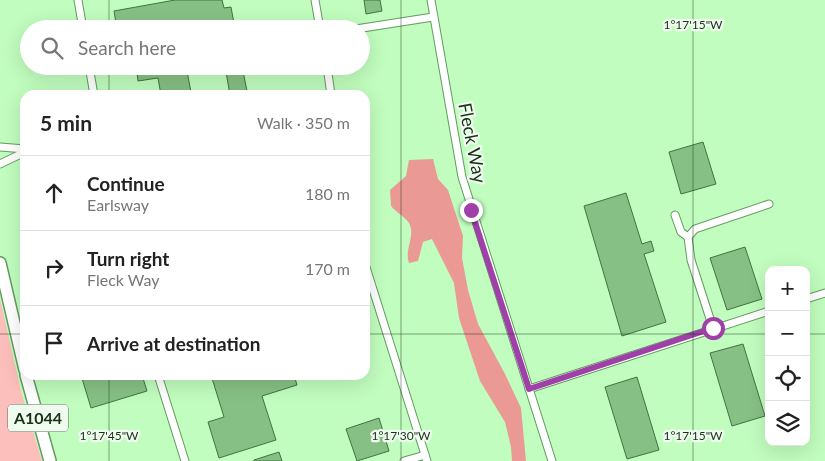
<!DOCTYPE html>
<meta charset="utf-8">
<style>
body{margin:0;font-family:Lato,sans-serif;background:#f6f6f6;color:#222}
.controls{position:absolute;right:15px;bottom:15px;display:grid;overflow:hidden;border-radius:10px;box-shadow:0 5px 20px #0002}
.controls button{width:45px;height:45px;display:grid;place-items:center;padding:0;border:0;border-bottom:1px solid #e0e0e0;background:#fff;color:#222;font:25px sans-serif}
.stop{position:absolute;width:15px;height:15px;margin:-11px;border:4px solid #9f40a9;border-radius:50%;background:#fff}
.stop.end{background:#9f40a9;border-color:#fff;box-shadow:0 1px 5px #0008}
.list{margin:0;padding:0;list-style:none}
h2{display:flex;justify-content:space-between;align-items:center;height:65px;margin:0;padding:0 20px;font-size:21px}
h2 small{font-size:16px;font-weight:400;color:#767676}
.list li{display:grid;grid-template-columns:32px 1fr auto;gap:15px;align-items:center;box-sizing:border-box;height:75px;padding:0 20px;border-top:1px solid #e0e0e0}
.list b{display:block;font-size:19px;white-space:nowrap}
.list p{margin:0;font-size:16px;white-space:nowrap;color:#767676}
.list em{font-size:16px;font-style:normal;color:#767676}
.icon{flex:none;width:28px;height:28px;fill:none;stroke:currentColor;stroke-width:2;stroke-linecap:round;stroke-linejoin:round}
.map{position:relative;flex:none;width:825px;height:461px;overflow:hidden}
.search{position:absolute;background:#fff;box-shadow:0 5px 20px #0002;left:20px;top:20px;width:350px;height:55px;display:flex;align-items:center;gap:12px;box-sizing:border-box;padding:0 18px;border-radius:28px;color:#767676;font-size:19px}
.panel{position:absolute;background:#fff;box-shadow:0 5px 20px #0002;left:20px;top:90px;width:350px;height:290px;border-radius:15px}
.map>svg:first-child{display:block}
.green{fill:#fcbfbb}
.forest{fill:#ea9994}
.building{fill:#87c084;stroke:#3f753e}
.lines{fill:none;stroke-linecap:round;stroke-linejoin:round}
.minor-casing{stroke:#639b61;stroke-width:9}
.primary-casing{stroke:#639b61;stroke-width:14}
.minor{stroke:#fff;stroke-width:7}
.primary{stroke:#fff;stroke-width:11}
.route{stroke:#9f40a9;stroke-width:6}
.ticks{fill:none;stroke:#193019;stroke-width:1;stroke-opacity:0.45}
.labels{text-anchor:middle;stroke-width:4.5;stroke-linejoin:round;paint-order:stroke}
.shield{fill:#f0fbef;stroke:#5a6d59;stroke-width:1}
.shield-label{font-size:16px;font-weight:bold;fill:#193019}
.street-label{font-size:18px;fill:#193019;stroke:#f0fbef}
.ticks-label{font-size:12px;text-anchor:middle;fill:#193019;stroke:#f0fbef;stroke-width:4.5;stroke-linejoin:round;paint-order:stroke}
</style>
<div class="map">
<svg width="825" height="461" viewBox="0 0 825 461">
<rect width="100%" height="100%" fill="#c1fdbe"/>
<polygon class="green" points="0,299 21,391 42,461 0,461"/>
<path class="forest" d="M 433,159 L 438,179 L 448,190 L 463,236 L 462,258 L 468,290 L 478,324 L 505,374 L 521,408 L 526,461 L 512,461 L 511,447 L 505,422 L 480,381 L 459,318 L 454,283 L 432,239 L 423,242 L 418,261 L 409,263 C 404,249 416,236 409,223 C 405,217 396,212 391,206 L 390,190 L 406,176 L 409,160 Z"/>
<g class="building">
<polygon points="175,0 222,0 224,8 231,7 235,29 117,29 114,11"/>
<polygon points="364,0 380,0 382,11 366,14"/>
<polygon points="136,66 186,66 191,92 161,95 158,78 138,81"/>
<polygon points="225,66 242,66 247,91 230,95"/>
<polygon points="703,142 716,184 681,194 669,152"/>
<polygon points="626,193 642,244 651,241 654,251 644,254 666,322 622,336 584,206"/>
<polygon points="745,247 762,299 727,310 710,258"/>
<polygon points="743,344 765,416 732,426 710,353"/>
<polygon points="81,375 142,375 147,391 91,408"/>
<polygon points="211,375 294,375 297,385 262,396 276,440 219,458 208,422 224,417"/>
<polygon points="637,377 659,450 627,459 605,387"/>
<polygon points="379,418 389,451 357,461 346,429"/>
<polygon points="279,452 282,461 254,461 254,460"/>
</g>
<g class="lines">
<defs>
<g id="minor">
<polyline points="78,0 83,29"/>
<polyline points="315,0 320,29"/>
<polyline points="431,0 462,177 552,461"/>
<polyline points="356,29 433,17"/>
<polyline points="89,66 94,95"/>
<polyline points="327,66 331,95"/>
<polyline points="0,147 25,149"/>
<polyline points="0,164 25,152"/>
<polyline points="675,215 681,232 688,237"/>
<polyline points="365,264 427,461"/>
<polyline points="806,299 825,293"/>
<polyline points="713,328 691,260 688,237 695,229 769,204"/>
<polyline points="158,375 185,461"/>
<polyline points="529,389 769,311"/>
<polyline points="404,461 425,455"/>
</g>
<g id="primary">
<polyline points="0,263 25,370"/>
<polyline points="26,375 50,461"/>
</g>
</defs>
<use href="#minor" class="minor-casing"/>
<use href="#primary" class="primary-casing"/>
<use href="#minor" class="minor"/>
<use href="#primary" class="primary"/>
</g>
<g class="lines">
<polyline class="route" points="471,210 529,389 713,328"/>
</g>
<path class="ticks" d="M 109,0 L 109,29M 401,0 L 401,461M 693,0 L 693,461M 109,66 L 109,95M 0,334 L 25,334M 365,334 L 769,334M 806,334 L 825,334M 109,375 L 109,461"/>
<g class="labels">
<rect class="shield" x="8" y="404.5" width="60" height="27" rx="4"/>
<g class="shield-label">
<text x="38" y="424">A1044</text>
</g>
<g class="street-label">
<text transform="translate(472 143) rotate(79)" y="6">Fleck Way</text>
</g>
</g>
<g class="ticks-label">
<text x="693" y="29">1°17'15"W</text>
<text x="109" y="440">1°17'45"W</text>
<text x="401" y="440">1°17'30"W</text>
<text x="693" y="440">1°17'15"W</text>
</g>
</svg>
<div class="controls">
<button>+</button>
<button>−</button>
<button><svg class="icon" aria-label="locate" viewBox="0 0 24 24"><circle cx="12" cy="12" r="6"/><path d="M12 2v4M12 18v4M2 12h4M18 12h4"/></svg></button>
<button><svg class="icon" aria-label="layers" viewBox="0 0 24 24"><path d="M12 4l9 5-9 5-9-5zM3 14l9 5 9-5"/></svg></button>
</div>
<div class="stop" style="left:713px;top:328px"></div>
<div class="stop end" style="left:471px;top:210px"></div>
<div class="search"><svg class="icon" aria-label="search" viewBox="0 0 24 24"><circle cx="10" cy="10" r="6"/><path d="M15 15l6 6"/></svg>Search here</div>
<section class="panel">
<h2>5 min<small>Walk · 350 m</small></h2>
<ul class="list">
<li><svg class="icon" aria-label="ahead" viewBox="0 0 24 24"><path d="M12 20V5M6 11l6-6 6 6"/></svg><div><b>Continue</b><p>Earlsway</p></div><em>180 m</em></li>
<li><svg class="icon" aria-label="right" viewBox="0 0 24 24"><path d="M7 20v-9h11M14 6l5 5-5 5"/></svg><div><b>Turn right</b><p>Fleck Way</p></div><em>170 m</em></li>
<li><svg class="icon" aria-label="arrive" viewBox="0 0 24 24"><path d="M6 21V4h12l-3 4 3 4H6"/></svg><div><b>Arrive at destination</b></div></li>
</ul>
</section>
</div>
